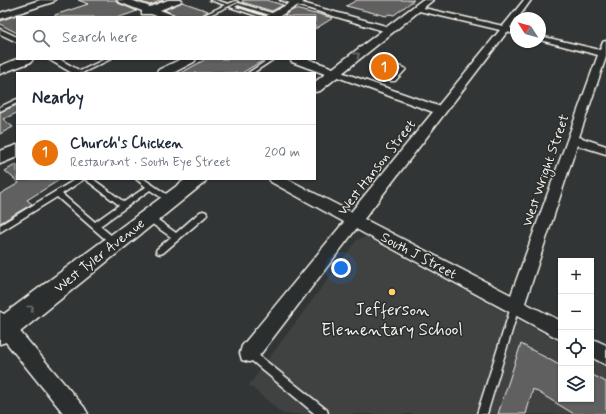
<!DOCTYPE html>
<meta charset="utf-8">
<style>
body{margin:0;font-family:Mynerve,sans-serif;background:#f6f6f7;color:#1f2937}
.controls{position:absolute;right:12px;bottom:12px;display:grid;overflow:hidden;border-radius:0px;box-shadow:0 1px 3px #0004}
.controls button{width:36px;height:36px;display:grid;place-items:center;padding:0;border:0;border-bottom:1px solid #e0e1e3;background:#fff;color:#1f2937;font:20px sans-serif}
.compass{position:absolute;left:510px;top:12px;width:36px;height:36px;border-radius:50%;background:#fff;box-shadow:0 1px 3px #0004;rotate:306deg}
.you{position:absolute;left:341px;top:268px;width:14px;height:14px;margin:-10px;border:3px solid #fff;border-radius:50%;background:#1a73e8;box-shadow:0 0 0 6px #1a73e833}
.badge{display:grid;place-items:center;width:26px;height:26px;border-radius:50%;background:#b45309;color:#fff;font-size:13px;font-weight:700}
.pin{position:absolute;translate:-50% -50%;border:2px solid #fff;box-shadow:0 1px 4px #0006}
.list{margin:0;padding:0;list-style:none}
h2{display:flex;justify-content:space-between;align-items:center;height:52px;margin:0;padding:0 16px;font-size:17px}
h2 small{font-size:13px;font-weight:400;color:#747a83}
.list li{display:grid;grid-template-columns:26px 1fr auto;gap:12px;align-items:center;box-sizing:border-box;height:56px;padding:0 16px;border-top:1px solid #e0e1e3}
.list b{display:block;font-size:15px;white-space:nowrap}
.list p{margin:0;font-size:13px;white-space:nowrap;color:#747a83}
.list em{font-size:13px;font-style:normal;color:#747a83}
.icon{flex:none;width:22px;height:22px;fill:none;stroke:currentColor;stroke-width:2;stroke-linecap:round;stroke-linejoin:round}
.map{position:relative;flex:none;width:606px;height:414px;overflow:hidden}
.search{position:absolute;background:#fff;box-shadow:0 1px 3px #0004;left:16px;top:16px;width:300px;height:44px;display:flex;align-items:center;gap:10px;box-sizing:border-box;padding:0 14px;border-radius:0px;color:#747a83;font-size:15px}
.panel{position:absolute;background:#fff;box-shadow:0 1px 3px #0004;left:16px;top:72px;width:300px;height:108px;border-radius:0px}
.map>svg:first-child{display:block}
.built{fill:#404242}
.building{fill:#5f605f;stroke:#f4f1e8}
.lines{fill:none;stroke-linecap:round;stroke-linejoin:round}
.lane-casing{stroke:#f4f1e8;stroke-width:3}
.street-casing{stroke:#f4f1e8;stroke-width:3}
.secondary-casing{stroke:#f4f1e8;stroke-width:3}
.lane{fill:#2a2d2e;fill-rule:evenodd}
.street{fill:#2a2d2e;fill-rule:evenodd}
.secondary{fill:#2a2d2e;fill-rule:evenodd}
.oneway{stroke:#71726f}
.poi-dot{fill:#ffd166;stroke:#2a2d2e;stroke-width:1.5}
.labels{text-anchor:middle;stroke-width:3;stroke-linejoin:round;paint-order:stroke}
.street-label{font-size:14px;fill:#f4f1e8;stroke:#2a2d2e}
.near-poi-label{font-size:17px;fill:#f4f1e8;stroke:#2a2d2e}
</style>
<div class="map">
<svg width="606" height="414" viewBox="0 0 606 414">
<rect width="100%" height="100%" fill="#323535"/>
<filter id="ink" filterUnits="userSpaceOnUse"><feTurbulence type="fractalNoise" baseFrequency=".025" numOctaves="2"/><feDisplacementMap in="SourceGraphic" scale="8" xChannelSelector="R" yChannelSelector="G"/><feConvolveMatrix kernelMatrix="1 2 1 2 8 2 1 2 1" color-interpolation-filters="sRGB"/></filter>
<g filter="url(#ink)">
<polygon class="built" points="366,237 561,343 561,399 591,399 591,360 606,368 606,414 283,414 249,385 357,240"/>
<g class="building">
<polygon points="78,0 116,0 118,3 137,11 120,17 55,17 55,15 88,4"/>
<polygon points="135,0 164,0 150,5"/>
<polygon points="243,0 266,0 283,5 272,11 242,2"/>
<polygon points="357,0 414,0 394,15 389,14 386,16 346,6"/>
<polygon points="182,2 208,11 199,17 180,17 164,10"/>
<polygon points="295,9 315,14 315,13 333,18 315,29 315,17 290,17 284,15"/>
<polygon points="17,15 17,33 0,24 0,21"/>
<polygon points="206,59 265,59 242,73 181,73"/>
<polygon points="17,105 17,113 3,119 13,127 0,134 0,112"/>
<polygon points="17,164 17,179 61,179 27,200 32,204 0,223 0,194 19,183 5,171"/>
<polygon points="521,344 561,366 561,399 591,399 591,374 606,382 606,414 574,414 533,389 526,414 498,414"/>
</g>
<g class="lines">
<defs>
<g id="lane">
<polygon points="210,0 216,0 228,4 236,1 238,2 205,17 200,17 225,5"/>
<polygon points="238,3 275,14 276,15 273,16 238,5 235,7 266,17 260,17 230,7"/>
<polygon points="373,58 377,58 406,69 395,81 391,81 391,79 401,69 373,60"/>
<polygon points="105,59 111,59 82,73 76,73"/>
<polygon points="269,59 274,59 253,73 248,73"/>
<polygon points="17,99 17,103 0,111 0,107"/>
<polygon points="76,179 84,179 62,194 95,222 119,205 85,179 93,179 124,202 146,187 136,179 144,179 172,198 173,200 170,203 168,202 150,190 100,226 118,241 119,243 118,245 115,246 112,245 57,197 0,232 0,225"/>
<polygon points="203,211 206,212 207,214 206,216 163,253 160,254 157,253 156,251 157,249 171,237 145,219 144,217 145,215 151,215 176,233 200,212"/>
<polygon points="515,303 518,304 519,307 487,414 477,414 511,307 512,304"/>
<polygon points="249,348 252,350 327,410 328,414 315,414 246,356 244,353 246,350"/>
</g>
<g id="street">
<polygon points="280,0 291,0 393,28 394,30 393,32 387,32"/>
<polygon points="524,0 531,0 518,18 516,18 510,28 516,30 516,34 507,32 364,219 511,295 598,55 540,40 540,36 600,50 603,42 606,41 606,57 579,137 606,146 606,154 577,145 525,303 561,321 561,340 356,229 256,360 249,362 242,360 240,353 242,346 344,222 271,182 269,179 287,179 351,212 433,112 332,75 330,73 332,71 338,71 438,106 500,30 415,10 415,6 503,26"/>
<polygon points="0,29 17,37 17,42 0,34"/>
<polygon points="48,59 59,59 84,73 72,73"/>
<polygon points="0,312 6,315 84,407 88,414 64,414 0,335"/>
<polygon points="591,338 606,345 606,365 591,357"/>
</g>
<g id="secondary">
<polygon points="40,0 55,0 53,2 0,19 0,13"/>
<polygon points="117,0 131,0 150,7 168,0 182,0 180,2 160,10 173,15 174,17 160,17 151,14 142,14 142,11 119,2"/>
<polygon points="295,0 307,0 278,17 265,17"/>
<polygon points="422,0 433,0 320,91 315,92 315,82 325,74 292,62 290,59 308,59 333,68"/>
<polygon points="17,59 33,59 31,62 0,74 0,66"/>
<polygon points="181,59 196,59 194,62 173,73 157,73 158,70"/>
<polygon points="17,145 17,157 0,164 0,151"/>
<polygon points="186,179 207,179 204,183 9,341 0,344 0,317"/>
</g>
</defs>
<use href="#lane" class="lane-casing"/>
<use href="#street" class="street-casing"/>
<use href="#secondary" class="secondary-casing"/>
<use href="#lane" class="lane"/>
<use href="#street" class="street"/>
<use href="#secondary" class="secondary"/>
</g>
<defs><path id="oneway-chevron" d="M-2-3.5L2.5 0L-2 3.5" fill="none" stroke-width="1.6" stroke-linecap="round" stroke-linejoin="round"/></defs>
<g class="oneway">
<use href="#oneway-chevron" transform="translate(357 55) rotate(-38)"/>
<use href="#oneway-chevron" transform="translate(31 308) rotate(-38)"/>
</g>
</g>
<circle class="poi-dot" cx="392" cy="292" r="4"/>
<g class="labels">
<g class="street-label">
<text transform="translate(376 167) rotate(-52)" y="5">West Hanson Street</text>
<text transform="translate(545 170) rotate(-71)" y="5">West Wright Street</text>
<text transform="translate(99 255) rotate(-38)" y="5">West Tyler Avenue</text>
<text transform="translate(419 255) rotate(28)" y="5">South J Street</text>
</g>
<g class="near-poi-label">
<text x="392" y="315">Jefferson<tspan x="392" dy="20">Elementary School</tspan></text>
</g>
</g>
</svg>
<div class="controls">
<button>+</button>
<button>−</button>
<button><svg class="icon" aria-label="locate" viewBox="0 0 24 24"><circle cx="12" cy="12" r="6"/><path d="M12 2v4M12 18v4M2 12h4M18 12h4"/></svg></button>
<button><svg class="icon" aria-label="layers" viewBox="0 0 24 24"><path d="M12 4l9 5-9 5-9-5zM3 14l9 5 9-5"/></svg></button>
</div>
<svg class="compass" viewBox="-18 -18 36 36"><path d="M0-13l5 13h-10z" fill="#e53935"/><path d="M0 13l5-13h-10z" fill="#747a83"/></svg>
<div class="you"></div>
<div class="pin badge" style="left:384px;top:67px;background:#e8710a">1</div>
<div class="search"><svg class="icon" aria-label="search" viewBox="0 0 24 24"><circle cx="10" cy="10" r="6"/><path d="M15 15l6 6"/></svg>Search here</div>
<section class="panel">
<h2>Nearby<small></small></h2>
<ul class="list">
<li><span class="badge" style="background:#e8710a">1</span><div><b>Church's Chicken</b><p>Restaurant · South Eye Street</p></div><em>200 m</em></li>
</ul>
</section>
</div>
